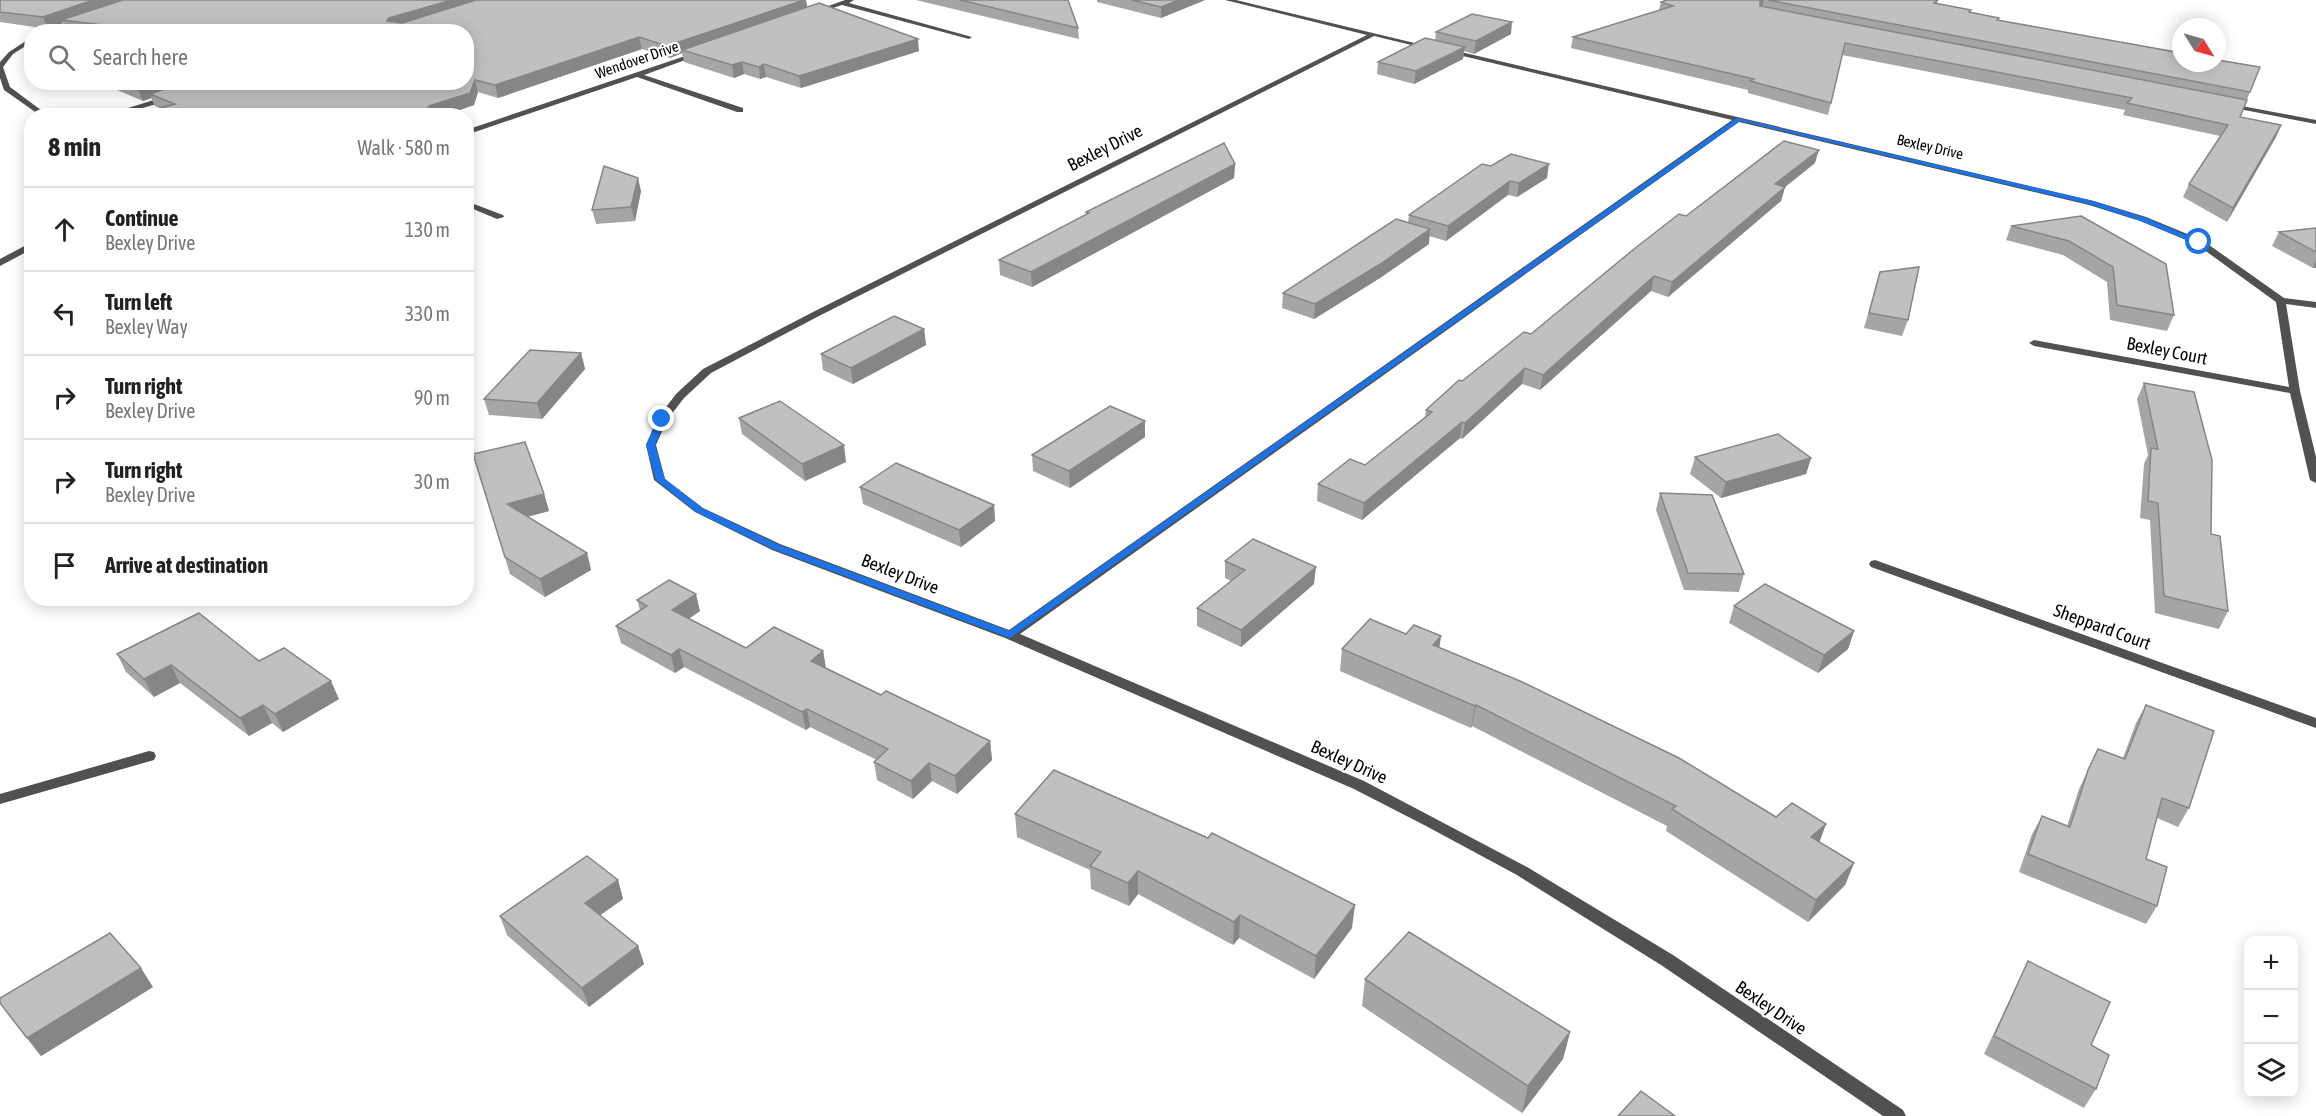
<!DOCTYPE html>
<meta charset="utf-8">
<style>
body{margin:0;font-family:"Asap Condensed",sans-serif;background:#f2f2f2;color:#222}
.controls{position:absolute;right:18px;bottom:18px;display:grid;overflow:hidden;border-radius:12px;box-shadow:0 3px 15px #0003}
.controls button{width:54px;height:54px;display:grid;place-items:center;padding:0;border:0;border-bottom:2px solid #e0e0e0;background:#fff;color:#222;font:30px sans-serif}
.compass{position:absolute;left:2172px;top:18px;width:54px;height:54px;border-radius:50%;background:#fff;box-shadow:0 3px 15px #0003;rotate:127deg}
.stop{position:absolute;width:18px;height:18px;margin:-14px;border:4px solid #1a73e8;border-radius:50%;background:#fff}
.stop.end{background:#1a73e8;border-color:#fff;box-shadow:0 2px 6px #0008}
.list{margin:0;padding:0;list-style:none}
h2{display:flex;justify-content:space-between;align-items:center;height:78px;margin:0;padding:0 24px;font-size:26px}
h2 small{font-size:20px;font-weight:400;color:#767676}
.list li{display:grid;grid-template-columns:39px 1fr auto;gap:18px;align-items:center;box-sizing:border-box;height:84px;padding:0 24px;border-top:2px solid #e0e0e0}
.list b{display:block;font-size:22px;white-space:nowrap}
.list p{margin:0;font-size:20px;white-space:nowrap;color:#767676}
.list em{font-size:20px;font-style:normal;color:#767676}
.icon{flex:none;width:33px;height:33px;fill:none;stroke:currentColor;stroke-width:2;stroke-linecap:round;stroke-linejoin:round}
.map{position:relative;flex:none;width:2316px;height:1116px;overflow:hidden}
.search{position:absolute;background:#fff;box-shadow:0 3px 15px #0003;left:24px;top:24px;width:450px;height:66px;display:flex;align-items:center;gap:15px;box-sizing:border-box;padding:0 21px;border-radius:24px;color:#767676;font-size:22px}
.panel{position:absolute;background:#fff;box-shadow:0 3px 15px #0003;left:24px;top:108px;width:450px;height:498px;border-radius:24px}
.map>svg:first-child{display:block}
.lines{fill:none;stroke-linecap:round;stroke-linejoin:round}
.lane{fill:#515151;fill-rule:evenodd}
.street{fill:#515151;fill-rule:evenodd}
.wall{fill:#a5a5a5}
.shaded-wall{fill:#868686}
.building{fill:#c0c0c0;stroke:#868686;stroke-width:1.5}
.route{fill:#1a73e8}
.labels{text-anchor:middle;stroke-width:4.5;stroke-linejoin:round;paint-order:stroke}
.far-street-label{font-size:15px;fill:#000;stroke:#fff}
.street-label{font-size:18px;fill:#000;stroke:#fff}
</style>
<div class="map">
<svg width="2316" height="1116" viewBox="0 0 2316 1116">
<rect width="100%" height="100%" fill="#fff"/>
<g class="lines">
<polygon class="lane" points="149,751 154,752 156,756 154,760 0,804 0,794"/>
<g class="street">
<polygon points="845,0 854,0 849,3 972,37 969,39 842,5 815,14 812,12"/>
<polygon points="1225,0 1236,0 1431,47 1428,49 1374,36 819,316 711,373 684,398 667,420 656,445 665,479 703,508 780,544 1009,630 1732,120 1446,52 1446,50 1448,49 2094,201 2146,217 2202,240 2284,298 2316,302 2316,308 2286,304 2300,391 2316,457 2316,483 2310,480 2290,393 2034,346 2029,343 2034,340 2289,387 2276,302 2196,244 2140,221 2089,205 1739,122 1020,634 1364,781 1527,867 1673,955 1903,1110 1906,1116 1883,1116 1661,965 1517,875 1426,826 1354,789 1005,638 772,550 695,512 654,480 646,445 657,419 676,394 703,369 813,312 1367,35"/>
<polygon points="75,20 80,21 55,32 45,32"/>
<polygon points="32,37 32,42 13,54 3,67 10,87 49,116 41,116 4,90 0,78 0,62 9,52"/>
<polygon points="697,52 699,53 699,55 644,75 743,108 743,112 737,112 637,77 466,135 466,130"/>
<polygon points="167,96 170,96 170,100 115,116 102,116"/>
<polygon points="2226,103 2316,120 2316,124 2229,107 2225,105"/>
<polygon points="466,201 503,215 504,217 497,219 466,206"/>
<polygon points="32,242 32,249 0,266 0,259"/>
<polygon points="1875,560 2316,718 2316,728 1871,567 1869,564 1871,561"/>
</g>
</g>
<g class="wall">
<polygon points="0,0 807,7 919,51 801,88 766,77 760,79 744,74 734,78 684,62 682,53 670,58 642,49 498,98 478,92 474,105 442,116 155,116 153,110 160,108 155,106 151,98 143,101 98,82 466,82 466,32 70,32 66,31 63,23 48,29 0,22"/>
<polygon points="916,0 1068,0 1078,28 1079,39"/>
<polygon points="1097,0 1205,0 1161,18 1097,2"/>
<polygon points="1667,0 1938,0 1937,4 1971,10 1970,13 1998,20 2260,67 2240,117 2281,125 2276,137 2227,222 2183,197 2189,184 2220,136 2123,115 2125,110 1842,55 1828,115 1748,93 1748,90 1571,48 1573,37 1659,10 1661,2"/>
<polygon points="1436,32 1511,34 1474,54 1464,51 1463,59 1414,84 1377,74 1378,62 1435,41"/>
<polygon points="1815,163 1785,187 1781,201 1668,297 1651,291 1540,390 1522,384 1462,439 1460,438 1362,520 1317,501 1318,484 1365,465 1425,417 1426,410 1462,381 1531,334 1686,216"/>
<polygon points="1235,164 1234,178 1032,287 1000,275 999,260 1086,215 1086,212"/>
<polygon points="1491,166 1547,178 1517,197 1508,195 1446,241 1429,236 1429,244 1380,278 1314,319 1282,308 1283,293 1408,223 1409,215"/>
<polygon points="641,191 635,221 596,224 592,210"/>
<polygon points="2081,216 2174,315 2167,331 2110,320 2107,282 2063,255 2006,240 2011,226"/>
<polygon points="2316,228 2316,268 2313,268 2272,246 2279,232"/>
<polygon points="1880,272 1908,320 1902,336 1864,328"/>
<polygon points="924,329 926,345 853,384 823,370 821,354"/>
<polygon points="581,353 585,369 542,419 489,415 484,399"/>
<polygon points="2144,383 2211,534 2228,611 2219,629 2155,613 2150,520 2140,518 2144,464 2148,455 2137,399"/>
<polygon points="739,418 846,462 805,481 742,434"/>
<polygon points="1145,437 1070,488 1033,471 1032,455"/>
<polygon points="473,454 544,494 549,511 527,517 587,553 591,570 545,597 510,574"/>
<polygon points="1695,457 1811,458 1806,474 1721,498 1690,474"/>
<polygon points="860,487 994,505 995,521 961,547 863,504"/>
<polygon points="1660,493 1744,574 1739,592 1684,590 1656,510"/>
<polygon points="1225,561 1314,584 1241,647 1197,626 1197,608 1231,581 1225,578"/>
<polygon points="637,600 700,611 689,619 746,648 823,651 826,668 881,695 990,741 992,760 957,794 932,781 913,799 877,780 874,762 877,760 810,727 806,730 684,667 675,673 621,643 616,626 640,610"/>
<polygon points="1734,606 1854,631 1848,649 1818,673 1729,623"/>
<polygon points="1406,634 1441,636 1439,648 1776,817 1826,824 1819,842 1854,863 1845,885 1808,922 1666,831 1667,826 1472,726 1471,728 1340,671 1342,649"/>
<polygon points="117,654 259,661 339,699 283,732 272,723 249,736 180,683 154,697 126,672"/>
<polygon points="2146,705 2189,808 2178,827 2157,818 2146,859 2157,906 2146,924 2019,872 2032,834 2042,816 2067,826 2079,789 2098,749 2123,758 2136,723"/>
<polygon points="1015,814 1208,838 1352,928 1314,979 1239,938 1233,945 1138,894 1129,906 1091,889 1090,870 1017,837"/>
<polygon points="618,880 623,899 600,915 638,946 644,964 589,1007 507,935 500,916"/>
<polygon points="2028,961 2091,1045 2096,1089 2084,1108 1984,1054 2019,980"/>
<polygon points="1365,979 1570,1032 1563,1059 1522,1113 1362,1006"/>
<polygon points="153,987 41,1056 0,1003"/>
</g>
<g class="shaded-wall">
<polygon points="93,0 135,0 61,20 63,23 48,29 43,17"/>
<polygon points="452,0 492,0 392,30 387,21 389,18"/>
<polygon points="804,0 806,0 808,10 682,50 682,53 670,58 667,46"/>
<polygon points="1179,0 1205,0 1161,18 1161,7"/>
<polygon points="1760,0 1764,0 1761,10 1758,11"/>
<polygon points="1512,22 1511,34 1474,54 1476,41"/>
<polygon points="639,37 642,49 498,98 495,85"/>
<polygon points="918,39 919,51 801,88 799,76"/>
<polygon points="1465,47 1463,59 1414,84 1416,71"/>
<polygon points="742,62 744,74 734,78 732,65"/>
<polygon points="764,64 766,77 760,79 759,67"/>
<polygon points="475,80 478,92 474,105 442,116 403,116 429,106"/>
<polygon points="158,82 202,82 150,94 151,98 143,101 138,89"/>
<polygon points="2281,125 2276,137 2227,222 2233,208"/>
<polygon points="1819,150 1815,163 1785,187 1781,201 1668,297 1672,282 1775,184"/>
<polygon points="1235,164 1234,178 1032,287 1031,272"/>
<polygon points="1549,164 1547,178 1517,197 1519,183"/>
<polygon points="638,178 641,191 635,221 631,207"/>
<polygon points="1510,181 1508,195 1446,241 1448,226"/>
<polygon points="1430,229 1429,244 1380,278 1314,319 1315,304"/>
<polygon points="2316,261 2316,268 2313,268"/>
<polygon points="1654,276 1651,291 1540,390 1543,375"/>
<polygon points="924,329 926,345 853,384 851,368"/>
<polygon points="581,353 585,369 542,419 537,403"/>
<polygon points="1525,368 1522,384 1462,439 1465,423"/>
<polygon points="1145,421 1145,437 1070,488 1069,471"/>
<polygon points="1462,422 1460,438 1362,520 1364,503"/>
<polygon points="844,445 846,462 805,481 802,464"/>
<polygon points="1811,458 1806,474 1721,498 1726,482"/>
<polygon points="544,494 549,511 512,521 507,504"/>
<polygon points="994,505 995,521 961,547 959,530"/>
<polygon points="587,553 591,570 545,597 540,579"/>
<polygon points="1316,567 1314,584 1241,647 1241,630"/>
<polygon points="696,594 700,611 676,627 672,610"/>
<polygon points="1854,631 1848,649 1818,673 1824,655"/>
<polygon points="1441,636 1438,657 1433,645"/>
<polygon points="679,649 684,667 675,673 671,655"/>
<polygon points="823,651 826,669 811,661"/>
<polygon points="171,665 180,683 154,697 144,679"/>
<polygon points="331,681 339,699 283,732 275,714"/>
<polygon points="263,705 272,723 249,736 240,718"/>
<polygon points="1476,705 1472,726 1471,728 1475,706"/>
<polygon points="807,709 810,727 806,730 802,712"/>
<polygon points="990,741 992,760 957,794 955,776"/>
<polygon points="929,763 932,781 913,799 911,781"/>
<polygon points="1826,824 1818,846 1811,837"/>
<polygon points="1854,863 1845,885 1808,922 1816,900"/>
<polygon points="1138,871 1138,894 1129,906 1128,883"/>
<polygon points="618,880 623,899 592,921 585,903"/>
<polygon points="1355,905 1352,928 1314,979 1316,956"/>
<polygon points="1240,915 1239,938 1233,945 1234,922"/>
<polygon points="638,946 644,964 589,1007 582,988"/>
<polygon points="141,968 153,987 41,1056 27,1038"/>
<polygon points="1570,1032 1563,1059 1522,1113 1528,1086"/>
</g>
<g class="building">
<polygon points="0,0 93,0 43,17 0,12"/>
<polygon points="123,0 452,0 389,18 387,21 402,23 476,0 804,0 667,46 639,37 495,85 475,80 470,93 429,106 431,107 403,116 165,116 153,110 175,104 150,94 185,82 466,82 466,32 85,32 103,25 61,20"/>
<polygon points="960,0 1068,0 1078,28"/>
<polygon points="1132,0 1179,0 1161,7"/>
<polygon points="1667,0 1761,0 1760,0 1760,6 2247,100 2240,117 2281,125 2233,208 2189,184 2228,125 2127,103 2132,98 1845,43 1831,103 1750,81 1754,79 1573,37 1673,6 1661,2"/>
<polygon points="1768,0 1938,0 1934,3 1971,10 1969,12 1999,18 1997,20 2181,53 2181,63 2217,63 2217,60 2260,67 2250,92"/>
<polygon points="819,3 918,39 799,76 764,64 759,67 742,62 732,65 682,50"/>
<polygon points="1472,14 1512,22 1476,41 1436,32"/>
<polygon points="1425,38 1465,47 1416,71 1378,62"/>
<polygon points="123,82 158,82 138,89"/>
<polygon points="1784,141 1819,150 1775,184 1785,187 1672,282 1654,276 1543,375 1525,368 1465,423 1462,422 1364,503 1318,484 1350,459 1365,465 1432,412 1426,410 1459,380 1462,381 1524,332 1531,334 1634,249 1679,214 1686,216"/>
<polygon points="1224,143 1235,164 1031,272 999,260 1089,213 1086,212"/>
<polygon points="1511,154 1549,164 1519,183 1510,181 1448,226 1409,215 1482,164 1491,166"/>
<polygon points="604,166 638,178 631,207 592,210"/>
<polygon points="2081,216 2166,264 2174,315 2117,305 2113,267 2069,241 2011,226"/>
<polygon points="1396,219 1430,229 1382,263 1315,304 1283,293"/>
<polygon points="2316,228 2316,252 2279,232"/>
<polygon points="1919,267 1908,320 1869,313 1880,272"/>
<polygon points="894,316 924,329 851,368 821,354"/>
<polygon points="530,350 581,353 537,403 484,399"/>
<polygon points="2144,383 2194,392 2212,460 2211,534 2220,536 2228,611 2164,596 2158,503 2148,501 2151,448 2158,449"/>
<polygon points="780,401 844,445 802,464 739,418"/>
<polygon points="1110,406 1145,421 1069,471 1032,455"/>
<polygon points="1778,434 1811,458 1726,482 1695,457"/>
<polygon points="525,442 544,494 507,504 587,553 540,579 505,557 473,454"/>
<polygon points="896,463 994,505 959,530 860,487"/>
<polygon points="1660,493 1712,495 1744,574 1688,573"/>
<polygon points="1253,539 1316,567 1241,630 1197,608 1245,570 1225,561"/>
<polygon points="669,580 696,594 672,610 746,648 774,627 823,651 811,661 881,695 886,691 990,741 955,776 929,763 911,781 874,762 888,749 807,709 802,712 679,649 671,655 616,626 647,606 637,600"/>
<polygon points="1765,584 1854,631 1824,655 1734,606"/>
<polygon points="199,613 259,661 284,648 331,681 275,714 263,705 240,718 171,665 144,679 117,654"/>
<polygon points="1370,619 1406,634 1414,625 1441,636 1433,645 1520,681 1679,758 1776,817 1792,803 1826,824 1811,837 1854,863 1816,900 1672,809 1676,806 1476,705 1475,706 1342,649"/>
<polygon points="2146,705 2214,731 2189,808 2162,798 2146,859 2167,867 2157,906 2028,854 2042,816 2070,827 2088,770 2098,749 2125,759"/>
<polygon points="1054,770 1208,838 1212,833 1355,905 1316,956 1240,915 1234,922 1138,871 1128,883 1090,866 1101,852 1015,814"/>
<polygon points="587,856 618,880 585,903 638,946 582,988 500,916"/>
<polygon points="1409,932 1570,1032 1528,1086 1365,979"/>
<polygon points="110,933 141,968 27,1038 0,1003 0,998"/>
<polygon points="2028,961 2110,1002 2091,1045 2109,1055 2096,1089 1994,1036"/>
<polygon points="1641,1091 1675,1116 1618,1116"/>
</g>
<polygon class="route" points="1737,118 2093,201 2146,218 2202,242 2196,244 2141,221 2089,204 1740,121 1010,638 773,549 696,512 656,480 646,445 658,419 662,417 666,419 655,445 665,479 702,508 779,545 1009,631"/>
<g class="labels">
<g class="far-street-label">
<text transform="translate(637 60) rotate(-19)" y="5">Wendover Drive</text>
<text transform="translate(1930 147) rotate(13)" y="5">Bexley Drive</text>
</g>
<g class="street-label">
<text transform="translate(1105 148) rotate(-27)" y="6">Bexley Drive</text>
<text transform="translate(2167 351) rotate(11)" y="6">Bexley Court</text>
<text transform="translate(900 574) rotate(21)" y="6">Bexley Drive</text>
<text transform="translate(2102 627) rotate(20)" y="6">Sheppard Court</text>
<text transform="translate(1349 762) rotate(24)" y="6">Bexley Drive</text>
<text transform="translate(1771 1008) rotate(34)" y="6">Bexley Drive</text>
</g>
</g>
</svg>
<div class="controls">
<button>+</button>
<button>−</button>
<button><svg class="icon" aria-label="layers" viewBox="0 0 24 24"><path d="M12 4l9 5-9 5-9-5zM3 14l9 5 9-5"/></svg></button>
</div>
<svg class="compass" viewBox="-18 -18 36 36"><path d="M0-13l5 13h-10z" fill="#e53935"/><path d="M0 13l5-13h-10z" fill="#767676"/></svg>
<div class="stop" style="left:2199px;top:242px"></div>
<div class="stop end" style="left:662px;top:419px"></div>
<div class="search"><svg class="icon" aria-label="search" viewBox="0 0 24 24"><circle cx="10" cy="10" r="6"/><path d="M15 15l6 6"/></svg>Search here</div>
<section class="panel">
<h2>8 min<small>Walk · 580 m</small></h2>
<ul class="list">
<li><svg class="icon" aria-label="ahead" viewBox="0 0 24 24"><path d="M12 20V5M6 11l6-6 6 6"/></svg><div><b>Continue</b><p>Bexley Drive</p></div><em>130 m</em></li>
<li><svg class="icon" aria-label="left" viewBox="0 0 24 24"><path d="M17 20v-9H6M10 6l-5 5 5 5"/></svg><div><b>Turn left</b><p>Bexley Way</p></div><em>330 m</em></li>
<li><svg class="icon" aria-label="right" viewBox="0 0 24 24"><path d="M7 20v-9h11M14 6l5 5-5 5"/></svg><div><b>Turn right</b><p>Bexley Drive</p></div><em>90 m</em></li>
<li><svg class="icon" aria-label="right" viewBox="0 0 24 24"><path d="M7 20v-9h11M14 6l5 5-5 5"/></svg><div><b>Turn right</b><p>Bexley Drive</p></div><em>30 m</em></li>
<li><svg class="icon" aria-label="arrive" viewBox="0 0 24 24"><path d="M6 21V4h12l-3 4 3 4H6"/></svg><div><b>Arrive at destination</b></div></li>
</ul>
</section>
</div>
